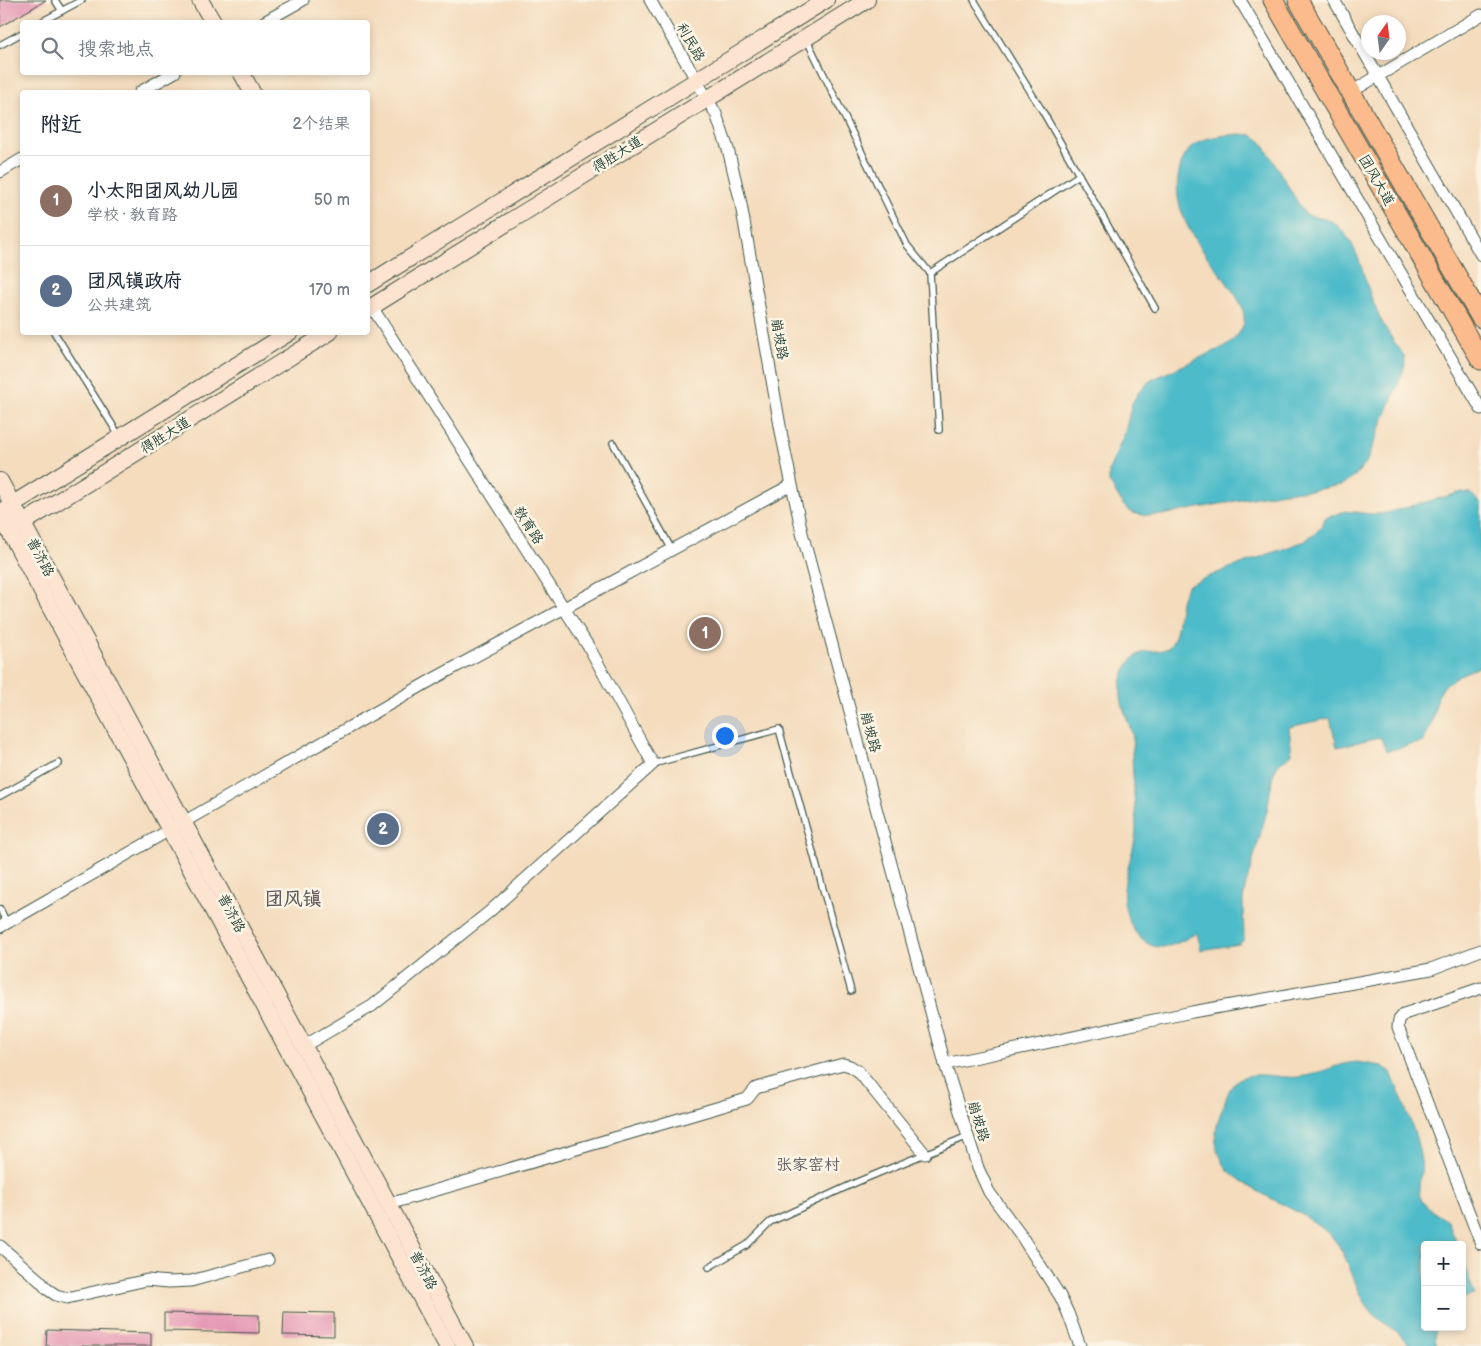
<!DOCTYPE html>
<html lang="zh">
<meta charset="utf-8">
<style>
body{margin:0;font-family:"Balsamiq Sans","LXGW WenKai TC",sans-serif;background:#f2f2f3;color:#1f2937}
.controls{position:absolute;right:15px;bottom:15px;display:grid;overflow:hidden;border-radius:5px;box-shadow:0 2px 8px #0003}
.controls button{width:45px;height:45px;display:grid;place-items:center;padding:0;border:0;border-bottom:1px solid #e0e1e3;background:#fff;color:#1f2937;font:25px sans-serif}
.compass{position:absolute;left:1361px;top:15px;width:45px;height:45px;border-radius:50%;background:#fff;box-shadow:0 2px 8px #0003;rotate:14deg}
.you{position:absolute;left:724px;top:735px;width:18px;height:18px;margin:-12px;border:4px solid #fff;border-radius:50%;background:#1a73e8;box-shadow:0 0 0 8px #1a73e833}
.badge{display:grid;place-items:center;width:32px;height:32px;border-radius:50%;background:#2563eb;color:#fff;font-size:16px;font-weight:700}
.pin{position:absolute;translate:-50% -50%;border:2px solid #fff;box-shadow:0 1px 5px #0006}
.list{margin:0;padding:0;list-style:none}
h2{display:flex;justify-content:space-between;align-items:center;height:65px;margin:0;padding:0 20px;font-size:21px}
h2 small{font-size:16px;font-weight:400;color:#747a83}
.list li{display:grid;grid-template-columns:32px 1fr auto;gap:15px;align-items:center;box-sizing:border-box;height:90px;padding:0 20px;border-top:1px solid #e0e1e3}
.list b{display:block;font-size:19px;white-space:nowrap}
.list p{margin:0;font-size:16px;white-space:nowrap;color:#747a83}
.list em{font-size:16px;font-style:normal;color:#747a83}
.icon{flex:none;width:28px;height:28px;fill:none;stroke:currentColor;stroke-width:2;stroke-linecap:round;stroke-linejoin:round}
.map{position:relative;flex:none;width:1481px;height:1346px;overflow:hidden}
.search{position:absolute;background:#fff;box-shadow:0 2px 8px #0003;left:20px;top:20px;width:350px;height:55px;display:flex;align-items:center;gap:12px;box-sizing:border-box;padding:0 18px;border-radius:5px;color:#747a83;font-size:19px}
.panel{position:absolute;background:#fff;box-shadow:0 2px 8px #0003;left:20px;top:90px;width:350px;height:245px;border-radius:5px}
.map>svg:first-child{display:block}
.water{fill:#4ebbc9;stroke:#367c7e}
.building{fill:#e494b3}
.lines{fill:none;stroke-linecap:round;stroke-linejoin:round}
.lane-casing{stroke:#3f5549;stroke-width:8}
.street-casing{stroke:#3f5549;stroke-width:13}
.secondary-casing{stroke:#3f5549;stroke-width:18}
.primary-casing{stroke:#3f5549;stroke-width:21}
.lane{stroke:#fff;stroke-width:5.5}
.street{stroke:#fff;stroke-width:11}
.secondary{stroke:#fde4d1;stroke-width:16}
.primary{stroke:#fbbb8d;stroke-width:19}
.labels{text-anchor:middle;stroke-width:5;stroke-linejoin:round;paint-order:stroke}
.street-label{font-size:14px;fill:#1f3d34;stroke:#fcf5e5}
.quarter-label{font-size:16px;fill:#645b60;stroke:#fcf5e5}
.district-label{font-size:19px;font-weight:bold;fill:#645b60;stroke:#fcf5e5}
</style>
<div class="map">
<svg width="1481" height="1346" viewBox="0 0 1481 1346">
<rect width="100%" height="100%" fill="#fcf5e5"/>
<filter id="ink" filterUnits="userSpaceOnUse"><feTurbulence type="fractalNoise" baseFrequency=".02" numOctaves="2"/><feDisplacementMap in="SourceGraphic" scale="10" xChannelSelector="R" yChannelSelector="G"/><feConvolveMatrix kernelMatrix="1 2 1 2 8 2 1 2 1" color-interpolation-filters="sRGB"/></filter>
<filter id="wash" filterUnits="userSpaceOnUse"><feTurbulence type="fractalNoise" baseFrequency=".0096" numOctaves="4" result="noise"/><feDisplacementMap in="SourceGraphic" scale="20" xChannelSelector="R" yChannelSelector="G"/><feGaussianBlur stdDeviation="1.12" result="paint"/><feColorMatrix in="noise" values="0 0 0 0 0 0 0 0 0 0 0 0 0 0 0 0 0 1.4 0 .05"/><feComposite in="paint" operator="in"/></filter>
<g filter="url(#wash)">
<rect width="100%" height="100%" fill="#f4dcbd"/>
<g class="water">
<path d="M 1240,134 L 1252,135 L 1262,142 L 1304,213 C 1316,220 1329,216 1339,227 C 1361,249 1363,279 1375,307 C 1379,317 1385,328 1391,337 C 1395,344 1401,350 1404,356 C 1406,361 1404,367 1403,372 L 1366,463 L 1352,479 L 1341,485 L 1314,490 L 1283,492 L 1162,515 L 1143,515 L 1132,513 L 1123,505 L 1109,482 L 1109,470 L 1125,432 L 1132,403 L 1140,390 L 1151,380 L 1228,345 C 1235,338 1246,328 1244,316 C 1243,304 1234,293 1227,283 C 1203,250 1167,213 1180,168 C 1188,137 1213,136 1240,134 Z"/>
<path d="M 1462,492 L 1470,493 L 1481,503 L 1481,666 L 1457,676 L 1445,685 L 1438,696 L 1432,722 L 1423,742 L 1387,751 L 1380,737 L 1337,747 L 1330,718 L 1289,727 L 1292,754 L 1278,764 L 1273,775 L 1267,811 L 1245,888 L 1243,901 L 1244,940 L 1239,944 L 1201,950 L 1197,933 C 1187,938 1175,946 1163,947 C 1135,949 1121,910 1124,888 C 1126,868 1135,849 1136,829 C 1136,818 1135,806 1134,795 C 1134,781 1132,767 1132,753 C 1133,748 1134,743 1133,738 C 1129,719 1118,704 1121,683 C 1124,670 1131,655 1145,652 C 1153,650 1163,653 1170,646 C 1182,632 1175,603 1188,585 L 1227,569 L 1305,541 L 1320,528 L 1325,518 L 1345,511 L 1371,514 L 1382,514 Z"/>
<path d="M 1357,1062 L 1382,1066 L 1391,1072 C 1402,1101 1417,1131 1421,1161 C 1424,1174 1415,1187 1421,1199 C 1426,1209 1439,1215 1448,1221 L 1457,1245 L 1425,1245 L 1425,1327 L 1436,1327 L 1435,1338 L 1437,1346 L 1410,1346 C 1406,1342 1402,1336 1397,1332 C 1388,1325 1378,1320 1371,1311 C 1353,1289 1351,1258 1332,1237 C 1305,1209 1257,1198 1227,1169 C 1224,1165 1222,1160 1220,1156 C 1211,1137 1218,1120 1225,1101 C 1228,1093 1231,1084 1239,1079 C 1254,1070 1282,1079 1299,1077 C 1319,1075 1337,1063 1357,1062 Z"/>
<polygon points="1462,1259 1474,1293 1474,1295 1462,1298"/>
</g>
<g id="blocks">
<g class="building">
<polygon points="0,0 46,0 0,27"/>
<polygon points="284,1312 334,1313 334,1336 283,1335"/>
<polygon points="164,1313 259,1315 259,1333 164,1331"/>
<polygon points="47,1330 151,1333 151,1346 46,1346"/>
</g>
</g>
</g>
<g filter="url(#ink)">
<use href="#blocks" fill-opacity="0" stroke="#3f5549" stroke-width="1"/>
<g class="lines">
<defs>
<g id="lane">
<polyline points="55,0 62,11"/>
<polyline points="974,0 1043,112 1155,308"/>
<polyline points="41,22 82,0"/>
<polyline points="806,38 907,245 930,273 939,430"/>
<polyline points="0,45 22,33"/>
<polyline points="930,273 1079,175"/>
<polyline points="54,332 120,437"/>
<polyline points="613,443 672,550"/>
<polyline points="653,764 779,729 851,991"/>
<polyline points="0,796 59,763"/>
<polyline points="0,909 7,923"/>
<polyline points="709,1267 747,1245 770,1222 857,1182 968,1136"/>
</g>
<g id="street">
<polyline points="650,0 716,114 728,149 740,199 782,437 802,533 945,1064 978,1168 989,1192 1020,1234 1060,1296 1068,1313 1080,1346"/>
<polyline points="1240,0 1481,409"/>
<polyline points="1334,0 1481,255"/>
<polyline points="264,22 303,0"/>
<polyline points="140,92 175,72"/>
<polyline points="1351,92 1481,15"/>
<polyline points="0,172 22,159"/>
<polyline points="0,927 437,677 791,485"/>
<polyline points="1481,988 1404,1014 1399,1020 1398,1027 1481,1244"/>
<polyline points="304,1046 372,1006 489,912 653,764 590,649 372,307"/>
<polyline points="945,1064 1192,1012 1431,969 1481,950"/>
<polyline points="389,1204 747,1099 756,1088 843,1064 850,1066 858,1071 925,1154"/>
<polyline points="0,1246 40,1281 47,1289 56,1295 67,1298 147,1280 169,1282 191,1281 268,1260"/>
</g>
<g id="secondary">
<polyline points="200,0 213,22"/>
<polyline points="241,72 252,92"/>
<polyline points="368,284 826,0"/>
<polyline points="368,309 867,0"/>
<polyline points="0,481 465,1346"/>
<polyline points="5,509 290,332"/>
<polyline points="0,514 447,1346"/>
<polyline points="15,528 330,332"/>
</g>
<g id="primary">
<polyline points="1273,0 1481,360"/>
<polyline points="1298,0 1481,318"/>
</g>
</defs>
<use href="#lane" class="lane-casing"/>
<use href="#street" class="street-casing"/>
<use href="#secondary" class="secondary-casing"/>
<use href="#primary" class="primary-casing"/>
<use href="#lane" class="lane"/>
<use href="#street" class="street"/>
<use href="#secondary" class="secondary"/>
<use href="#primary" class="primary"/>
</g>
</g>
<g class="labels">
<g class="street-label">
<text transform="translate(691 42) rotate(60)" y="5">利民路</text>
<text transform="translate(617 154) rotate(-32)" y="5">得胜大道</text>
<text transform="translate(1377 180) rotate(60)" y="5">团风大道</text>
<text transform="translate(780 339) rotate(80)" y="5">崩坡路</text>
<text transform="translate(165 435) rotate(-32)" y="5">得胜大道</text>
<text transform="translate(529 525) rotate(57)" y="5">教育路</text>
<text transform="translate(41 557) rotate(62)" y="5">普济路</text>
<text transform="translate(871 732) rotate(75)" y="5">崩坡路</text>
<text transform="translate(232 913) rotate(62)" y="5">普济路</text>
<text transform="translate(979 1121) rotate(73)" y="5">崩坡路</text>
<text transform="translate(424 1270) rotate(62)" y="5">普济路</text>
</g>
<g class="quarter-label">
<text x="808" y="1170">张家窑村</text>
</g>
<g class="district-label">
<text x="293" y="905">团风镇</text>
</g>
</g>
</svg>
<div class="controls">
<button>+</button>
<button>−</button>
</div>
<svg class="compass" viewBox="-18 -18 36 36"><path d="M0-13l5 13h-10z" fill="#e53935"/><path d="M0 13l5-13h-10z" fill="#747a83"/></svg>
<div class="you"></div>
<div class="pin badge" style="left:705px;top:633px;background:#8d6e63">1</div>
<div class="pin badge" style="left:383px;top:829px;background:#5c6f8a">2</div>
<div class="search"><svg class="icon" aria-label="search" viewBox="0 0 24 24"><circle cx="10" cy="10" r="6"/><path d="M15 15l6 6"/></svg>搜索地点</div>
<section class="panel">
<h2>附近<small>2个结果</small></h2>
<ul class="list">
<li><span class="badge" style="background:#8d6e63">1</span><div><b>小太阳团风幼儿园</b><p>学校 · 教育路</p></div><em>50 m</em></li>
<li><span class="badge" style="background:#5c6f8a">2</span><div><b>团风镇政府</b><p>公共建筑</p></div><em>170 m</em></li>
</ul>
</section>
</div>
